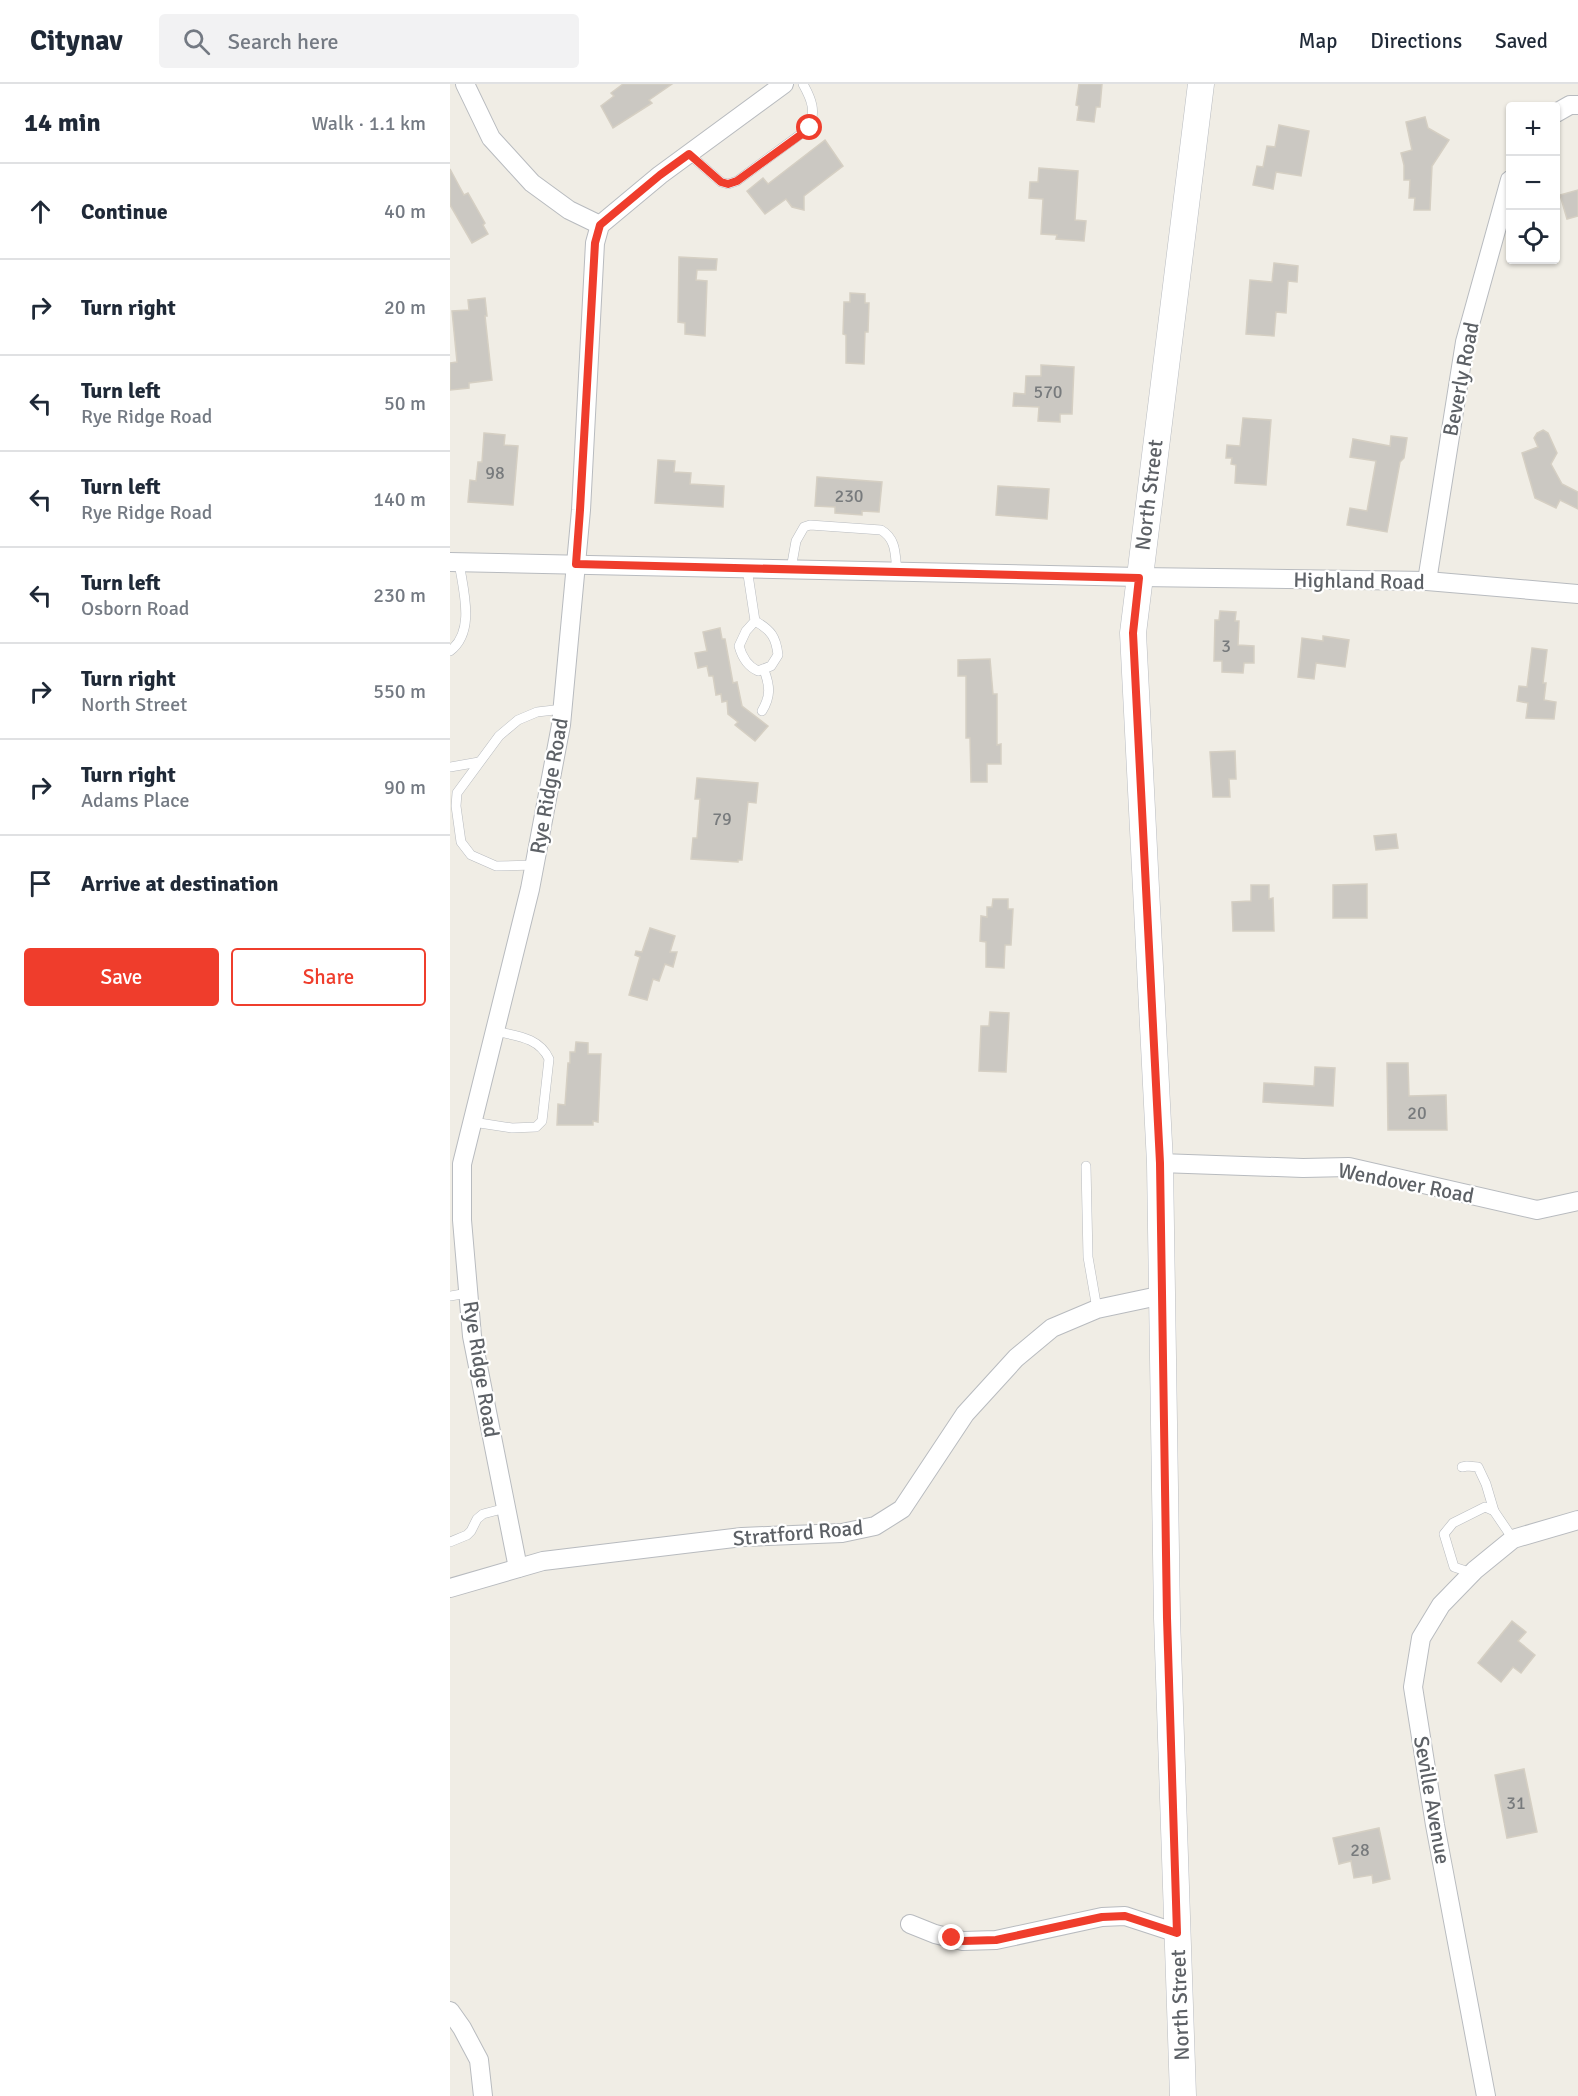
<!DOCTYPE html>
<meta charset="utf-8">
<style>
body{margin:0;font-family:Signika,sans-serif;background:#f2f2f3;color:#1f2937}
.controls{position:absolute;right:18px;top:18px;display:grid;overflow:hidden;border-radius:6px;box-shadow:0 2px 4px #0004}
.controls button{width:54px;height:54px;display:grid;place-items:center;padding:0;border:0;border-bottom:2px solid #e0e1e3;background:#fff;color:#1f2937;font:30px sans-serif}
.stop{position:absolute;width:18px;height:18px;margin:-14px;border:4px solid #ef3d2c;border-radius:50%;background:#fff}
.stop.end{background:#ef3d2c;border-color:#fff;box-shadow:0 2px 6px #0008}
.list{margin:0;padding:0;list-style:none}
h2{display:flex;justify-content:space-between;align-items:center;height:78px;margin:0;padding:0 24px;font-size:26px}
h2 small{font-size:20px;font-weight:400;color:#747a83}
.list li{display:grid;grid-template-columns:39px 1fr auto;gap:18px;align-items:center;box-sizing:border-box;height:96px;padding:0 24px;border-top:2px solid #e0e1e3}
.list b{display:block;font-size:22px;white-space:nowrap}
.list p{margin:0;font-size:20px;white-space:nowrap;color:#747a83}
.list em{font-size:20px;font-style:normal;color:#747a83}
.actions{display:flex;gap:12px;padding:18px 24px}
.actions a{flex:1;padding:14px 0;border:2px solid #ef3d2c;border-radius:6px;text-align:center;font-size:21px;color:#ef3d2c}
.actions .main{background:#ef3d2c;color:#fff}
.icon{flex:none;width:33px;height:33px;fill:none;stroke:currentColor;stroke-width:2;stroke-linecap:round;stroke-linejoin:round}
.map{position:relative;flex:none;width:1128px;height:2012px;overflow:hidden}
header{display:flex;align-items:center;gap:36px;box-sizing:border-box;height:84px;padding:0 30px;background:#fff;border-bottom:2px solid #e0e1e3}
header strong{font-size:28px}
nav{display:flex;gap:33px;margin-inline-start:auto;font-size:21px}
.search{width:420px;height:54px;background:#f2f2f3;display:flex;align-items:center;gap:15px;box-sizing:border-box;padding:0 21px;border-radius:6px;color:#747a83;font-size:22px}
main{display:flex}
aside{flex:1;background:#fff}
.map>svg:first-child{display:block}
.building{fill:#cbc8c2;stroke:#d5cfc3;stroke-width:1.5}
.lines{fill:none;stroke-linecap:round;stroke-linejoin:round}
.lane-casing{stroke:#b8bbbf;stroke-width:10}
.street-casing{stroke:#b8bbbf;stroke-width:20}
.secondary-casing{stroke:#b9bcc1;stroke-width:27}
.lane{stroke:#fff;stroke-width:9}
.street{stroke:#fff;stroke-width:18}
.secondary{stroke:#fff;stroke-width:26}
.route{stroke:#ef3d2c;stroke-width:8}
.labels{text-anchor:middle;stroke-width:4.5;stroke-linejoin:round;paint-order:stroke}
.number-label{font-size:18px;fill:#787b7d}
.street-label{font-size:21px;fill:#5d6166;stroke:#fff}
</style>
<header>
<strong>Citynav</strong>
<div class="search"><svg class="icon" aria-label="search" viewBox="0 0 24 24"><circle cx="10" cy="10" r="6"/><path d="M15 15l6 6"/></svg>Search here</div>
<nav><a>Map</a><a>Directions</a><a>Saved</a></nav>
</header>
<main>
<aside>
<h2>14 min<small>Walk · 1.1 km</small></h2>
<ul class="list">
<li><svg class="icon" aria-label="ahead" viewBox="0 0 24 24"><path d="M12 20V5M6 11l6-6 6 6"/></svg><div><b>Continue</b></div><em>40 m</em></li>
<li><svg class="icon" aria-label="right" viewBox="0 0 24 24"><path d="M7 20v-9h11M14 6l5 5-5 5"/></svg><div><b>Turn right</b></div><em>20 m</em></li>
<li><svg class="icon" aria-label="left" viewBox="0 0 24 24"><path d="M17 20v-9H6M10 6l-5 5 5 5"/></svg><div><b>Turn left</b><p>Rye Ridge Road</p></div><em>50 m</em></li>
<li><svg class="icon" aria-label="left" viewBox="0 0 24 24"><path d="M17 20v-9H6M10 6l-5 5 5 5"/></svg><div><b>Turn left</b><p>Rye Ridge Road</p></div><em>140 m</em></li>
<li><svg class="icon" aria-label="left" viewBox="0 0 24 24"><path d="M17 20v-9H6M10 6l-5 5 5 5"/></svg><div><b>Turn left</b><p>Osborn Road</p></div><em>230 m</em></li>
<li><svg class="icon" aria-label="right" viewBox="0 0 24 24"><path d="M7 20v-9h11M14 6l5 5-5 5"/></svg><div><b>Turn right</b><p>North Street</p></div><em>550 m</em></li>
<li><svg class="icon" aria-label="right" viewBox="0 0 24 24"><path d="M7 20v-9h11M14 6l5 5-5 5"/></svg><div><b>Turn right</b><p>Adams Place</p></div><em>90 m</em></li>
<li><svg class="icon" aria-label="arrive" viewBox="0 0 24 24"><path d="M6 21V4h12l-3 4 3 4H6"/></svg><div><b>Arrive at destination</b></div></li>
</ul>
<div class="actions"><a class="main">Save</a><a>Share</a></div>
</aside>
<div class="map">
<svg width="1128" height="2012" viewBox="0 0 1128 2012">
<rect width="100%" height="100%" fill="#f0ede5"/>
<g class="building">
<polygon points="173,0 222,0 199,16 202,19 163,44 151,22 164,12 161,9"/>
<polygon points="629,0 652,0 650,23 646,23 644,38 627,36 629,22 626,21"/>
<polygon points="975,33 978,44 999,56 982,82 980,126 964,126 965,114 959,114 960,96 954,96 954,81 951,69 962,66 956,38"/>
<polygon points="829,41 859,47 851,92 826,88 823,105 803,101 807,82 813,83 817,62 825,63"/>
<polygon points="375,56 393,82 354,112 354,126 342,123 336,115 315,130 297,107 313,94 318,100"/>
<polygon points="589,84 628,87 625,136 636,137 634,157 606,155 607,151 591,150 593,115 579,114 580,98 588,98"/>
<polygon points="0,85 14,111 18,109 35,139 33,141 38,150 22,159 0,121"/>
<polygon points="1128,106 1128,132 1117,135 1110,111"/>
<polygon points="229,173 267,175 266,186 247,186 246,196 257,197 255,252 235,250 235,239 228,238"/>
<polygon points="824,179 848,182 847,198 838,197 836,229 826,228 824,252 796,250 800,196 822,198"/>
<polygon points="400,209 415,210 415,219 419,219 418,248 415,248 414,280 396,279 396,251 393,250 394,218 400,218"/>
<polygon points="35,214 37,232 35,232 42,296 19,299 19,304 0,306 0,279 7,278 2,227 19,226 18,216"/>
<polygon points="591,281 624,283 622,330 610,330 610,338 588,337 589,323 563,322 564,309 575,310 576,292 591,292"/>
<polygon points="793,334 821,336 816,401 785,399 786,381 781,380 782,374 776,374 777,361 790,362"/>
<polygon points="1093,346 1098,349 1107,369 1101,380 1112,400 1128,408 1128,425 1110,416 1106,424 1085,414 1072,369 1088,363 1084,354 1087,349"/>
<polygon points="34,349 55,351 54,361 68,362 63,421 18,418 20,396 26,397 28,378 32,378"/>
<polygon points="941,352 957,354 954,374 950,378 937,448 897,441 900,424 917,427 926,377 900,373 903,355 940,362"/>
<polygon points="208,376 225,377 224,388 241,389 240,400 274,402 273,423 205,419"/>
<polygon points="367,393 432,398 429,428 412,427 412,431 385,429 385,423 365,422"/>
<polygon points="548,402 599,405 597,435 546,431"/>
<polygon points="770,527 786,528 785,537 789,537 788,561 804,562 804,579 794,579 793,589 772,588 772,577 764,577 765,536 769,536"/>
<polygon points="270,544 272,555 275,555 283,599 287,598 292,622 318,642 305,657 285,641 288,638 278,630 277,617 272,618 271,610 266,611 263,592 259,592 257,582 248,584 245,569 257,567 253,548"/>
<polygon points="873,552 899,556 895,583 866,579 864,595 848,593 852,554 873,557"/>
<polygon points="1082,564 1097,566 1093,599 1096,599 1094,616 1106,618 1104,635 1076,634 1078,619 1067,617 1069,602 1077,603"/>
<polygon points="540,575 543,610 547,610 547,661 551,660 551,680 537,680 537,698 521,698 520,654 516,654 516,592 508,592 508,576"/>
<polygon points="785,667 786,695 779,695 780,713 763,713 760,668"/>
<polygon points="247,694 308,699 306,719 298,718 292,776 288,776 288,778 241,775 243,754 247,754 250,715 245,715"/>
<polygon points="946,750 948,764 926,766 924,752"/>
<polygon points="917,800 917,834 883,834 883,801"/>
<polygon points="801,801 819,801 819,815 823,814 824,847 783,847 782,818 801,817"/>
<polygon points="543,815 558,815 558,825 563,825 561,861 555,861 554,884 536,883 536,858 530,857 531,832 537,833 537,823 542,823"/>
<polygon points="200,844 225,852 220,868 227,868 223,883 215,880 209,897 203,895 197,916 179,911 190,873 185,871 186,867 192,868"/>
<polygon points="540,928 559,929 556,988 529,987 531,942 539,942"/>
<polygon points="126,958 138,959 138,970 151,970 148,1038 143,1037 143,1041 107,1041 108,1020 115,1021 118,979 120,979 120,968 125,968"/>
<polygon points="937,979 958,979 959,1012 996,1011 997,1046 938,1046"/>
<polygon points="865,983 885,984 883,1022 813,1018 814,999 864,1002"/>
<polygon points="1062,1537 1076,1548 1068,1557 1085,1571 1071,1589 1063,1583 1051,1598 1028,1579"/>
<polygon points="1074,1685 1087,1748 1057,1754 1045,1691"/>
<polygon points="929,1744 940,1795 923,1799 922,1791 904,1794 901,1777 889,1780 883,1754"/>
</g>
<g class="lines">
<defs>
<g id="lane">
<path d="M 239,70 L 271,98 L 278,100 L 287,97 L 359,44 C 366,27 362,16 353,0"/>
<path d="M 297,484 L 305,537 L 296,547 L 289,562 C 292,573 297,582 308,587 L 321,582 L 328,571 C 326,553 321,546 305,537"/>
<path d="M 341,485 L 346,457 L 354,443 L 360,441 L 431,446 C 447,455 445,472 447,488"/>
<path d="M 0,567 C 26,547 13,506 9,478"/>
<path d="M 312,627 C 321,612 320,602 314,586"/>
<polyline points="0,683 29,678"/>
<polyline points="85,781 46,782 21,771 11,758 6,722 7,709 49,652 68,636 87,628 113,625"/>
<path d="M 23,1038 L 62,1044 L 86,1043 L 92,1037 L 99,975 C 89,953 66,952 45,947"/>
<polyline points="636,1082 638,1173 647,1225"/>
<polyline points="0,1212 18,1209"/>
<polyline points="1012,1383 1017,1382 1028,1383 1036,1400 1044,1427"/>
<polyline points="0,1458 17,1451 21,1447 27,1435 33,1430 56,1424"/>
<polyline points="1022,1489 1004,1483 994,1450 1003,1439 1035,1423 1044,1427 1063,1455"/>
</g>
<g id="street">
<polyline points="15,0 41,54 82,99 119,126 150,141"/>
<polyline points="1106,29 1120,21 1128,21"/>
<polyline points="0,478 689,493 977,497 1128,510"/>
<polyline points="977,497 1015,258 1060,96"/>
<polyline points="710,1079 853,1084 899,1083 1087,1126 1128,1117"/>
<polyline points="68,1484 22,1252 12,1136 12,1080 80,805 111,641 131,426 145,159 150,141 210,91 334,0"/>
<polyline points="0,1504 93,1477 292,1453 392,1449 425,1442 452,1425 515,1330 566,1274 602,1244 647,1225 713,1211"/>
<polyline points="460,1840 485,1850 513,1857 546,1856 652,1833 675,1832 727,1849"/>
<polyline points="0,1927 12,1944 29,1976 33,2012"/>
<polyline points="1036,2012 985,1741 963,1603 971,1554 991,1521 1025,1486 1063,1455 1128,1436"/>
</g>
<polyline id="secondary" points="733,2012 717,1534 710,1079 683,549 751,0"/>
</defs>
<use href="#lane" class="lane-casing"/>
<use href="#street" class="street-casing"/>
<use href="#secondary" class="secondary-casing"/>
<use href="#lane" class="lane"/>
<use href="#street" class="street"/>
<use href="#secondary" class="secondary"/>
</g>
<g class="lines">
<polyline class="route" points="360,44 287,97 278,100 271,98 239,70 210,91 150,141 145,159 130,426 126,480 689,494 683,549 710,1079 717,1534 727,1849 675,1832 652,1833 546,1856 513,1857 502,1854"/>
</g>
<g class="labels">
<g class="number-label">
<text x="598" y="314">570</text>
<text x="45" y="395">98</text>
<text x="399" y="418">230</text>
<text x="776" y="568">3</text>
<text x="272" y="741">79</text>
<text x="967" y="1035">20</text>
<text x="1066" y="1725">31</text>
<text x="910" y="1772">28</text>
</g>
<g class="street-label">
<text transform="translate(1011 295) rotate(-79)" y="7">Beverly Road</text>
<text transform="translate(699 411) rotate(-83)" y="7">North Street</text>
<text transform="translate(909 497) rotate(1)" y="7">Highland Road</text>
<text transform="translate(99 702) rotate(-80)" y="7">Rye Ridge Road</text>
<text transform="translate(956 1099) rotate(11)" y="7">Wendover Road</text>
<text transform="translate(31 1285) rotate(81)" y="7">Rye Ridge Road</text>
<text transform="translate(348 1449) rotate(-5)" y="7">Stratford Road</text>
<text transform="translate(982 1716) rotate(80)" y="7">Seville Avenue</text>
<text transform="translate(730 1921) rotate(-92)" y="7">North Street</text>
</g>
</g>
</svg>
<div class="controls">
<button>+</button>
<button>−</button>
<button><svg class="icon" aria-label="locate" viewBox="0 0 24 24"><circle cx="12" cy="12" r="6"/><path d="M12 2v4M12 18v4M2 12h4M18 12h4"/></svg></button>
</div>
<div class="stop" style="left:360px;top:44px"></div>
<div class="stop end" style="left:502px;top:1854px"></div>
</div>
</main>
